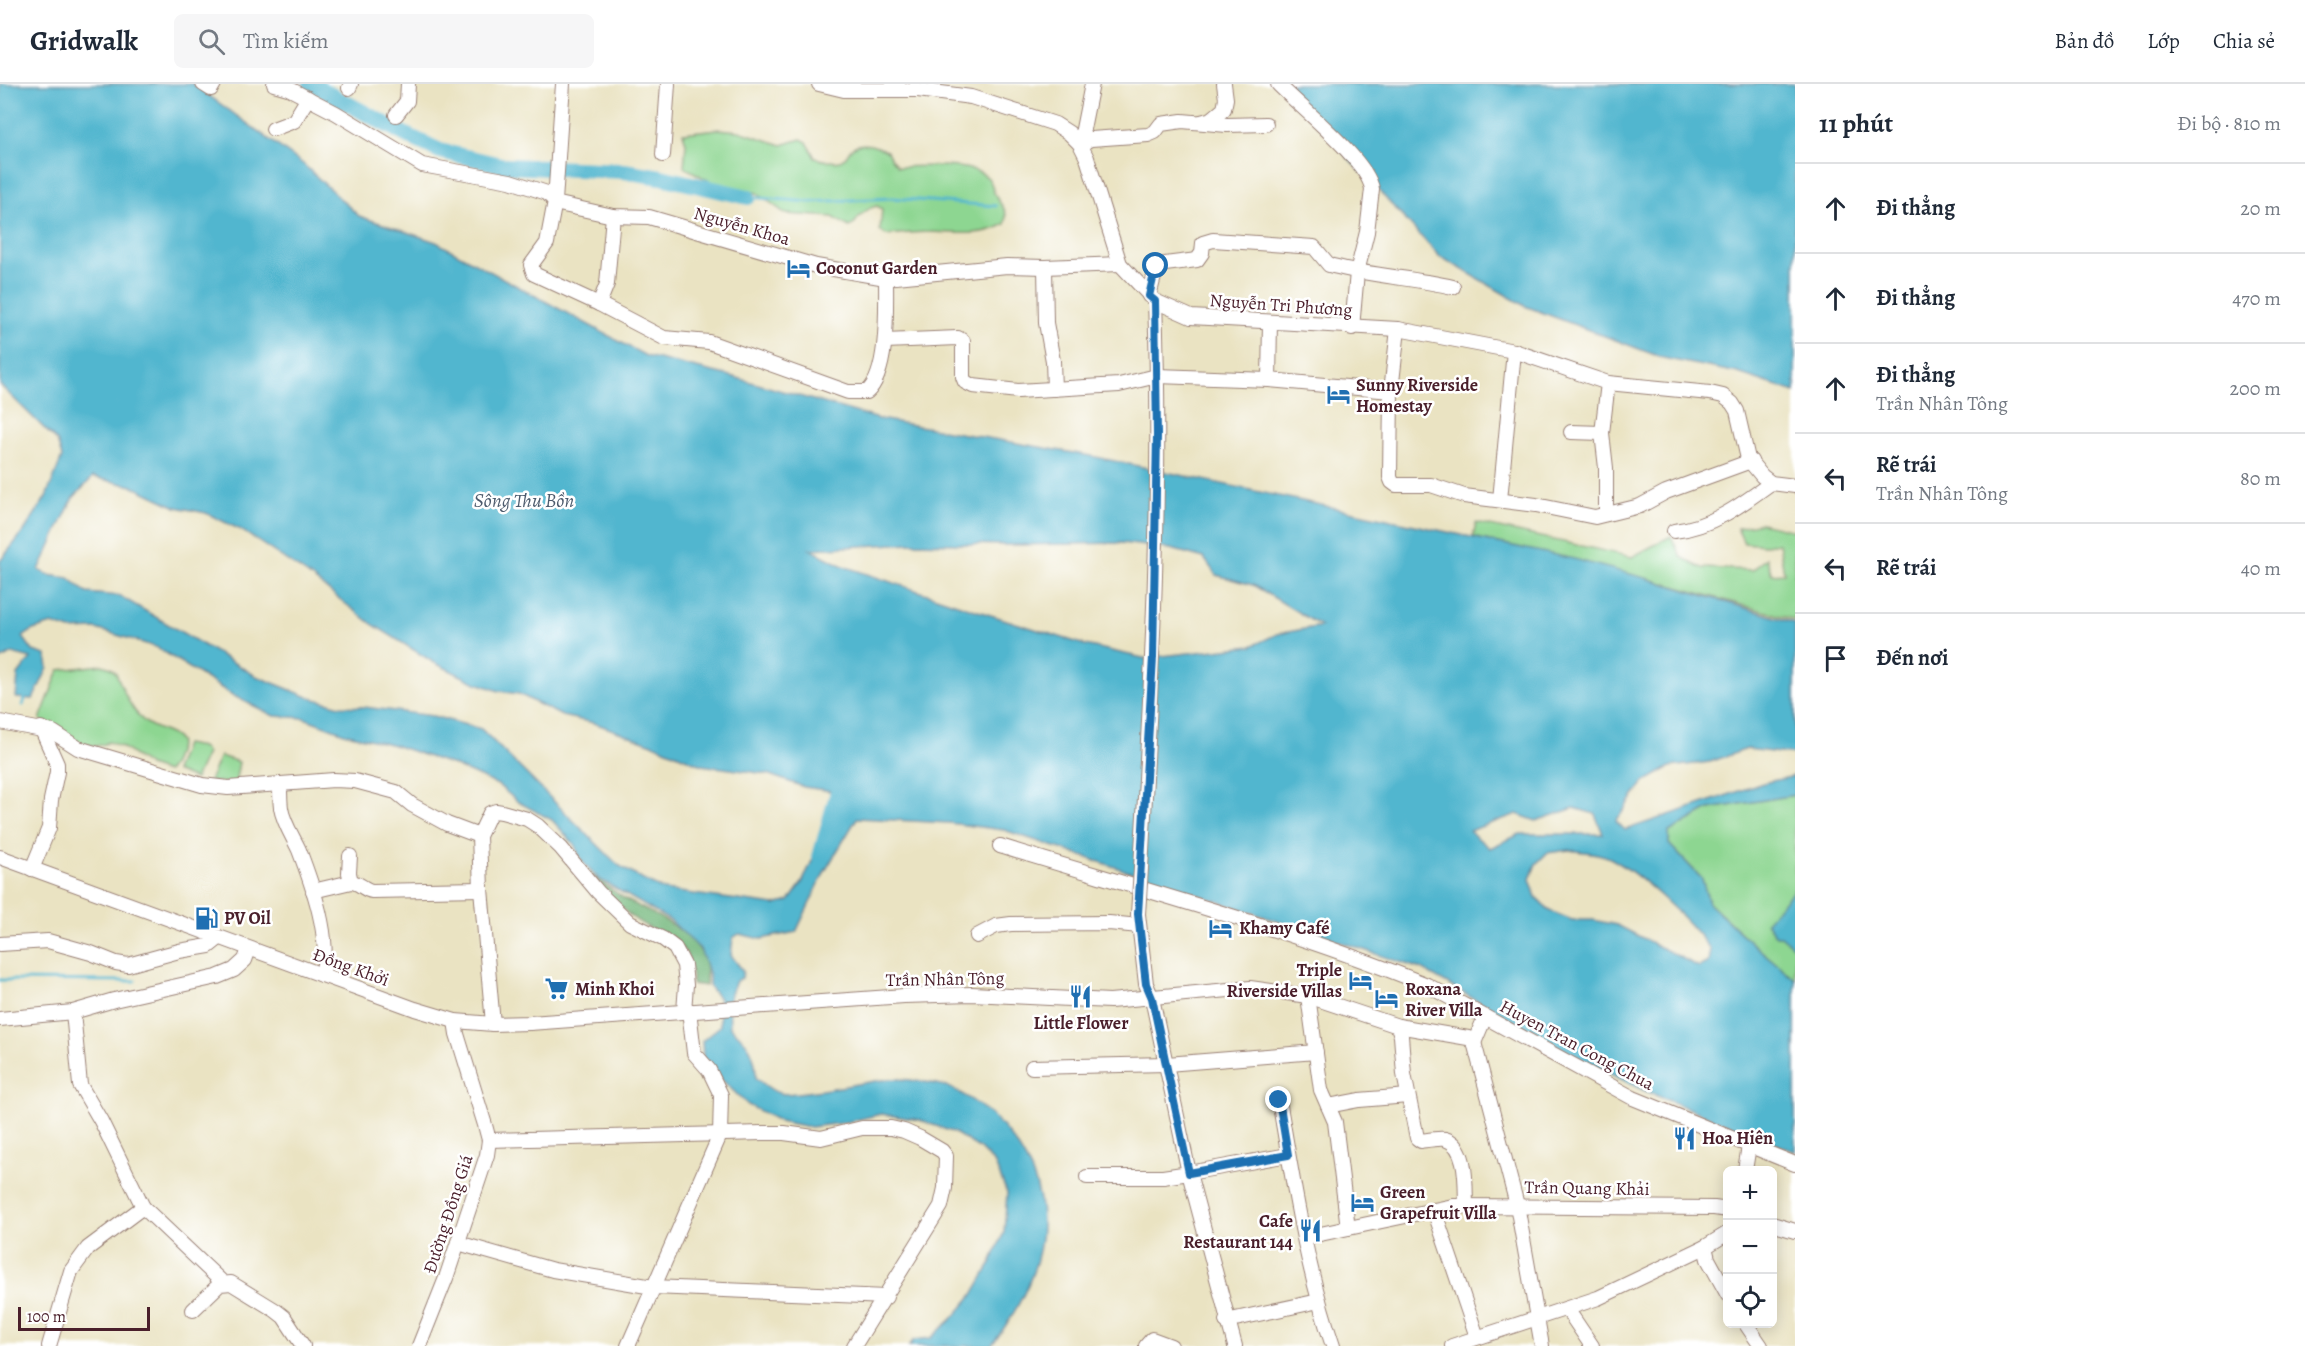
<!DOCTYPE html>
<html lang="vi">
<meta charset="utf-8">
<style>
body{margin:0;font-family:Alegreya,serif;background:#f6f6f7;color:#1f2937}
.controls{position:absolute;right:18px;bottom:18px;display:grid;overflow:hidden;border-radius:9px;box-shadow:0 3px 15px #0003}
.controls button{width:54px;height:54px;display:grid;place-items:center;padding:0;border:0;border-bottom:2px solid #e0e1e3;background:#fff;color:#1f2937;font:30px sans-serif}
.scale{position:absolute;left:18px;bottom:15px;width:132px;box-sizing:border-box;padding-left:6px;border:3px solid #4a1f2b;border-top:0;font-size:16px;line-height:21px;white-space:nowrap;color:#4a1f2b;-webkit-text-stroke:4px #fff;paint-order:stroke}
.stop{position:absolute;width:18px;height:18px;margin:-14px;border:4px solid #1f6fb2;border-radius:50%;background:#fff}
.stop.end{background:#1f6fb2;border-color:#fff;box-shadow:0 2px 6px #0008}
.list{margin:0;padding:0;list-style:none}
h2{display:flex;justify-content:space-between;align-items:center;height:78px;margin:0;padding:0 24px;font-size:26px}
h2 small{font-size:20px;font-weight:400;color:#747a83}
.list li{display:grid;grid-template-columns:39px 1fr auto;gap:18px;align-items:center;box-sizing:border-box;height:90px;padding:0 24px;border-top:2px solid #e0e1e3}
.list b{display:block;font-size:22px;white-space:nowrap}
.list p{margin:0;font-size:20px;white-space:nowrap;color:#747a83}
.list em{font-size:20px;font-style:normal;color:#747a83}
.icon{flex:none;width:33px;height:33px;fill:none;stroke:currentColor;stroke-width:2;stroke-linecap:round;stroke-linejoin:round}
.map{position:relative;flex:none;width:1795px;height:1262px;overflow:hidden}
header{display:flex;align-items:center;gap:36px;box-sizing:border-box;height:84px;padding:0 30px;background:#fff;border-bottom:2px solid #e0e1e3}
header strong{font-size:28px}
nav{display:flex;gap:33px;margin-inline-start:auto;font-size:21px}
.search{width:420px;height:54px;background:#f6f6f7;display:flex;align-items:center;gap:15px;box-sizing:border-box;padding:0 21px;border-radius:9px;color:#747a83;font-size:22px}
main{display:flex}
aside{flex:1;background:#fff}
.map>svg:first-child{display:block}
.green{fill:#8dd691;stroke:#6c7a5e;stroke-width:1.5}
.forest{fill:#72b77b;stroke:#5e6b53;stroke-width:1.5}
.water{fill:#51b6cf;stroke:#4e6a7d;stroke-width:1.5;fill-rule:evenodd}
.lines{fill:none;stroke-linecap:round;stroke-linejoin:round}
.stream{stroke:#51b6cf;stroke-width:3}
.river{stroke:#51b6cf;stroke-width:16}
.minor-casing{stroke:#9a8176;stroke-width:16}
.minor{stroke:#fff;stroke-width:14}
.minor-bridge-casing{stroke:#9a8176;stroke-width:16;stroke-linecap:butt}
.minor-bridge{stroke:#fff;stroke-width:14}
.route{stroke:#1f6fb2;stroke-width:8}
.labels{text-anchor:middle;stroke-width:5;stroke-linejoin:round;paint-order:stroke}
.street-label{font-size:18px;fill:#4a1f2b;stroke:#fff}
.poi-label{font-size:18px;font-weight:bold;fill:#4a1f2b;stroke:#fff;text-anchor:start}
.water-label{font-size:20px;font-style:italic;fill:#4d5b6d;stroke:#fff}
</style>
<header>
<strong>Gridwalk</strong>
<div class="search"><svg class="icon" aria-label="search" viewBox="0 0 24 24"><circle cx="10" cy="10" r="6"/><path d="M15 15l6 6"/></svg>Tìm kiếm</div>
<nav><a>Bản đồ</a><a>Lớp</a><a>Chia sẻ</a></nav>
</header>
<main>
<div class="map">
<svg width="1795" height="1262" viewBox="0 0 1795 1262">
<rect width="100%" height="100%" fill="#fff"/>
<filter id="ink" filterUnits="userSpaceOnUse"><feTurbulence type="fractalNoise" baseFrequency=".0167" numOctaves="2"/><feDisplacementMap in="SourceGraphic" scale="12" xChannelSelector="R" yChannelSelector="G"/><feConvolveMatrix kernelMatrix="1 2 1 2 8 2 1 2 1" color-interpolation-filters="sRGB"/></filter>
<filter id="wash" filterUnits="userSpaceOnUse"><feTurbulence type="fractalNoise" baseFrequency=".008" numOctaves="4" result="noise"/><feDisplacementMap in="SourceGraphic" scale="24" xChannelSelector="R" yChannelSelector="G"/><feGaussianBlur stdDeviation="1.35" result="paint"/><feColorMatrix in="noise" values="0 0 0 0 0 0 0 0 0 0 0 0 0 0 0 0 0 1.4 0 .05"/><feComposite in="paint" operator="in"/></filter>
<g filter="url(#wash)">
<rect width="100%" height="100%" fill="#eae3c2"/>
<g class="green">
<path d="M 718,45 L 739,47 L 782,61 L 801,55 L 807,58 L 815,74 C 823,76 832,79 840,77 C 846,75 847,70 850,66 C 859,55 876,62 887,67 L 891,75 L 898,83 C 920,83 972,77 988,94 C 992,98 993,106 995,111 C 1001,122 1009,126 1005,140 C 983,153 955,149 930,148 C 915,148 901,150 886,151 L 880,146 L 882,125 L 877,122 C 866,124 859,132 853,141 L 849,143 L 833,133 L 786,130 L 757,109 L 717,101 L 684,83 L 686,59 L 683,49 Z"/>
<polygon points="1476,439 1632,473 1671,452 1681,473 1702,484 1753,486 1766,474 1772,490 1784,489 1779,459 1765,461 1744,459 1737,444 1761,439 1795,447 1795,536 1649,495 1473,453"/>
<path d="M 102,581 L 111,584 L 116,589 C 123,606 132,630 148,640 C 159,647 174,648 180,659 L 173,680 L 167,688 L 149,682 L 122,663 L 109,658 C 105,660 100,662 95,662 C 81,661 49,646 40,635 L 59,586 Z"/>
<polygon points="185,660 202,663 207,669 195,695 175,687"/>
<polygon points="220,672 239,678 235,700 209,697"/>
<polygon points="1795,711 1795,895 1754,861 1709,819 1702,795 1669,760 1669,748 1709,725"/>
</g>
<path class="forest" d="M 587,787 C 601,798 616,810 632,819 C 654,830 686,845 700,866 C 706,876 707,891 706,902 L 692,900 C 692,850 664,858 632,833 C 616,820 602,802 587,787 Z"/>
<g class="water">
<path d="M 0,0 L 193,0 L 303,80 L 359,132 L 436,158 L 646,272 L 730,292 L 879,335 L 1091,372 L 1574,475 L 1649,495 L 1795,539 L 1795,671 L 1747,665 L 1710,678 L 1670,683 L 1644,698 L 1616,737 L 1625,746 L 1763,699 L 1795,692 L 1795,711 L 1709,725 L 1669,748 L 1669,760 L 1702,795 L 1709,820 L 1754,861 L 1795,895 L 1795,1068 L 1643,1006 L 1571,970 L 1421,885 L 1004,746 L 949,739 L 857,734 L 825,787 L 796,848 L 761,855 L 739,850 L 733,854 L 731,871 L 743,887 L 742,894 L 736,897 L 729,915 L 730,943 C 749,959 756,969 756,994 C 763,999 771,1007 779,1009 C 784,1011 792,1009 797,1009 C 829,1007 860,998 891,995 C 905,994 923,998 937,1000 C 957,1003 988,1026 1001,1041 C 1067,1115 1046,1190 991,1262 L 909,1262 L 914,1256 L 931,1254 L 953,1234 L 972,1212 L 991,1179 L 1004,1148 L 1007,1109 L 995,1080 L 979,1064 L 955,1049 L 920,1036 L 881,1030 L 843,1039 L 810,1043 L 779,1037 L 748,1021 L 721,995 L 712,980 L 703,974 L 702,957 L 720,942 L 719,915 L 709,902 L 709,891 L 700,865 L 671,837 L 599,795 L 582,777 L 574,760 L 552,736 L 518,718 L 498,701 L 453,681 L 394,661 L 347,650 L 304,634 L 274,632 L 234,612 L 158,564 L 134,556 L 96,545 L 70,546 L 52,540 L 33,546 L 23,553 L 33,567 L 46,571 L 48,584 L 33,615 L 16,614 L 18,591 L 31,574 L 12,569 L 0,576 L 0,477 L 24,447 L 46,413 L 62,373 L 57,357 L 0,301 ZM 93,393 L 132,402 L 176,423 L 206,429 L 241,446 L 307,490 L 372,540 L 433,578 L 474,598 L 499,607 L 519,610 L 562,632 L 594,639 L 658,662 L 701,681 L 767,690 L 804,703 L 831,707 L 839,724 L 837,735 L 819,761 L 802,799 L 789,817 L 775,821 L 664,806 L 645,797 L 618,781 L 481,645 L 433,632 L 364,623 L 340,622 L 308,613 L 256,592 L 120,512 L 87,509 L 69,494 L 48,491 L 39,486 L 73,414 ZM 912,459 L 1009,461 L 1122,459 L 1171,465 L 1204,474 L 1216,491 L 1253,501 L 1321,542 L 1277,550 L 1252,562 L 1153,573 L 1152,576 L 1085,561 L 975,526 L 843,482 L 810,465 ZM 1574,724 L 1595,730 L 1603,750 L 1520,750 L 1490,764 L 1469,747 L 1517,730 L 1536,737 ZM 1569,766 C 1581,768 1599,768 1610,774 C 1642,791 1689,836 1710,865 L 1708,878 L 1699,883 L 1617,841 L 1593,836 L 1572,836 L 1550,827 L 1536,813 L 1530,795 L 1536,780 L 1547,769 Z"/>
<polygon points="1280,0 1795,0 1795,308 1738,289 1663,274 1525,222 1439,172"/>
<polygon points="1795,805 1795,864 1781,852 1776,852 1766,838"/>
</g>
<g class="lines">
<g class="stream">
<polyline points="748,113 810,118 892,114 996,122"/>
<polyline points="23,621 26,611"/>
<polyline points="0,896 135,897"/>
</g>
<g class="river">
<polyline points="311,0 406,51 440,67 505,82 624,87 661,93 748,113"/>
<polyline points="820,773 841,697"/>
</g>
</g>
</g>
<g filter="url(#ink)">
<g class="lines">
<defs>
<g id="minor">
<polyline points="203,0 211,5 214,0"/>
<path d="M 274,0 L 288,4 L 336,29 L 422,81 L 510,97 L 547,109 L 555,117 L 547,159 L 531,181 L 534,190 L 599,220 L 664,254 L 709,258 L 848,308 L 867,308 C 889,289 886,223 886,194"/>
<polyline points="563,0 555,117 559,120 613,132 649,133 816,182 886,194 1007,182 1045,183 1120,180"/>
<polyline points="819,0 844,6 918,6 971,13 1055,40 1069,49 1080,60 1087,74 1120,180 1155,217 1191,233 1398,245 1514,267 1608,299 1710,309 1723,312 1732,319 1737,327 1748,375 1762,392 1771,399 1795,402"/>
<path d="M 1278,0 C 1300,23 1368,77 1372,105 L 1367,148 L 1357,188 L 1352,244"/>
<polyline points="349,4 351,0"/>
<polyline points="396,31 407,17 408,0"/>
<polyline points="1201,38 1212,35 1224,25 1226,15 1224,0"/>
<polyline points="273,45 294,37 308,14"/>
<polyline points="1080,60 1091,55 1148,51 1155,48 1161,40 1182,37 1227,41 1266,40"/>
<polyline points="1080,60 1092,0"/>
<polyline points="663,71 668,0"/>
<polyline points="1045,183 1046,239 1053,277 1054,305"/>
<path d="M 1149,212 L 1157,181 L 1197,176 L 1202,169 L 1203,159 L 1213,156 L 1314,163 L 1329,181 L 1333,182 C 1373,192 1413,194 1453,203"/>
<polyline points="599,220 607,200 613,132"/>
<polyline points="1398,245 1391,307 1390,393 1392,398 1396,401 1431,401 1464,412 1536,421 1595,433 1640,422 1666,408 1751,377"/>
<polyline points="885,257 958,254 963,257 963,293 965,298 973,302 1018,307 1119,301 1157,292 1269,296 1391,307"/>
<polyline points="1269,296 1270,238"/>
<polyline points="1571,348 1602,349"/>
<polyline points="1500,416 1514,267"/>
<polyline points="1606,430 1606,384 1602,349 1608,299"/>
<path d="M 1674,447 C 1712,443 1741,421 1771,399"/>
<polyline points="0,638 53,648 78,664 202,701 228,704 334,696 355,697 396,708 412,721 447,740 479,752"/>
<path d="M 280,701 C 280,708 280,716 281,724 C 283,738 293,753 299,766 C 312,800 332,855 322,891"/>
<path d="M 1000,762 C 1143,806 1289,845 1427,901 L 1633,1014 L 1795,1080"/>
<polyline points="350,772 349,789 351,798"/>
<polyline points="0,773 415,925 455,937 493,940 530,939 904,912 972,910 1110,917 1250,904 1308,912 1398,942 1468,954 1472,956 1475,962 1517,1121 1542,1262"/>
<path d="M 1141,784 C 1152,595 1162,406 1155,217"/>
<polyline points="32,785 49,744 51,716 57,688 57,680 41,644"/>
<path d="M 313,807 L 351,798 C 359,798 364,806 372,807 L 481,805"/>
<polyline points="1138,830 1146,900 1152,914 1189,1089 1288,1071"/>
<polyline points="977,852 996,842 1011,840 1109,839 1139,842"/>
<polyline points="0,860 48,857 91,869 116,879 128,881 179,867 209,862 219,854"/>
<polyline points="1308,912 1321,1006 1335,1038 1348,1144"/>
<polyline points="73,928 80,1001 101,1037 143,1123"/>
<polyline points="0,935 73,928 114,916 217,893 234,886 245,876 249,865"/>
<polyline points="493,940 481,805 479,752 490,729 496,727 502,728 527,735 538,742 561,764 598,808 630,839 663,855 675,864 684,881 686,901 684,927"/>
<path d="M 1398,942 L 1401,952 L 1404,990 L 1417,1054 L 1421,1057 C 1428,1056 1438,1054 1445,1055 C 1469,1062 1465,1103 1466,1122"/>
<polyline points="1474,959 1485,933"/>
<polyline points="1032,983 1167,980 1316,968"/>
<path d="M 1279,1016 C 1293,1097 1306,1184 1333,1262"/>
<polyline points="1328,1022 1359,1016 1408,1012"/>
<polyline points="489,1056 763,1049 784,1049 821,1054 862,1044 891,1044 904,1047 920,1054 942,1067 946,1072 945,1104 941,1122 854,1262"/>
<polyline points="1745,1086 1749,1062"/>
<polyline points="1087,1093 1163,1093 1189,1089 1235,1262"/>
<polyline points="1434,1126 1477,1253"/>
<polyline points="1772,1140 1795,1147"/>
<polyline points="1306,1153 1453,1122 1714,1124 1728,1126"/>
<polyline points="458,1159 553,1186 653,1203 886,1213"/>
<polyline points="1705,1163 1708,1175 1728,1211"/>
<polyline points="1567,1225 1592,1262"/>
<polyline points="193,1226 220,1200 231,1199 275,1226 284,1233 303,1262"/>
<polyline points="1226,1237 1319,1217"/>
<polyline points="1746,1240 1761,1262"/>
<polyline points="49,1262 71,1187 88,1164 143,1123 222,1198"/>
<polyline points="419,1262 446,1194 487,1071 489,1056 485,1041 457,950 455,937"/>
<polyline points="628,1262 720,1051 721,1011 709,986 694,969 689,926"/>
<polyline points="1146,1262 1152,1255 1171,1262"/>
<polyline points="1452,1262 1598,1214 1705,1163 1728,1149"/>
</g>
</defs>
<use href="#minor" class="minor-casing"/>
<use href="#minor" class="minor"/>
<defs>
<polyline id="minor-bridge" points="1138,830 1141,784"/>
</defs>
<use href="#minor-bridge" class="minor-bridge-casing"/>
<use href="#minor-bridge" class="minor-bridge"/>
</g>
</g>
<g class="lines" filter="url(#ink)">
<polyline class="route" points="1156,182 1149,212 1155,217 1157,351 1153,573 1138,830 1146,900 1152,914 1189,1089 1288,1071 1279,1016"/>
</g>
<defs>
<symbol id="hotel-bare" viewBox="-9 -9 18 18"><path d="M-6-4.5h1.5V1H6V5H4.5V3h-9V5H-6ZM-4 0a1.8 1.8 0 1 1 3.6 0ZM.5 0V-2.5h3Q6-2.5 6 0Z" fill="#1f6fb2" stroke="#fff" stroke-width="2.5" paint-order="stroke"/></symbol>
<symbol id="fuel-bare" viewBox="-9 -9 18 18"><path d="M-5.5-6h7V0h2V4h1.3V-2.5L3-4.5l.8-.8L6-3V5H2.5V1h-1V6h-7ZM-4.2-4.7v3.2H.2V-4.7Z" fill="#1f6fb2" stroke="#fff" stroke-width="2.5" paint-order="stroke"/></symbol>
<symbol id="supermarket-bare" viewBox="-9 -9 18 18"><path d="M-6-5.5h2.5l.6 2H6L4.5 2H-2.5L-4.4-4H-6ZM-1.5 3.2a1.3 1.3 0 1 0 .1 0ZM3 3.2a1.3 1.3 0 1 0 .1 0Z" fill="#1f6fb2" stroke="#fff" stroke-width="2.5" paint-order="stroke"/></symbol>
<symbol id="restaurant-bare" viewBox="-9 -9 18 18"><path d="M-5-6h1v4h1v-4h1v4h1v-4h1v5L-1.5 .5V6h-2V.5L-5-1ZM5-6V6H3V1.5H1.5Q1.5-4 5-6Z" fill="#1f6fb2" stroke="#fff" stroke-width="2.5" paint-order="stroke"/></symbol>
</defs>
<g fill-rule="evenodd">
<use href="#hotel-bare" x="782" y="168" width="33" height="33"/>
<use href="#hotel-bare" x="1322" y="294" width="33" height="33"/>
<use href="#fuel-bare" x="190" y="818" width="33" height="33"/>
<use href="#hotel-bare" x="1204" y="828" width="33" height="33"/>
<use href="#hotel-bare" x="1344" y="880" width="33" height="33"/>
<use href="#supermarket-bare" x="540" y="888" width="33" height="33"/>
<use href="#restaurant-bare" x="1064" y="896" width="33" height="33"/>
<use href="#hotel-bare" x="1370" y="898" width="33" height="33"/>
<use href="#restaurant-bare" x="1668" y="1038" width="33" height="33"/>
<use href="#hotel-bare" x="1346" y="1102" width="33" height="33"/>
<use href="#restaurant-bare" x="1294" y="1130" width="33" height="33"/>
</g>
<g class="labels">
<g class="street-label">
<text transform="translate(742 142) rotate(16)" y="6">Nguyễn Khoa</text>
<text transform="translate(1281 221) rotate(4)" y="6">Nguyễn Tri Phương</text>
<text transform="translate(351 883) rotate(20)" y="6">Đồng Khởi</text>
<text transform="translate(945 895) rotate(-1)" y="6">Trần Nhân Tông</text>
<text transform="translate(1577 961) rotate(28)" y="6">Huyen Tran Cong Chua</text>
<text transform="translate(1587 1104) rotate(1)" y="6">Trần Quang Khải</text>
<text transform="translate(448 1130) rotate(-72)" y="6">Đường Đồng Giá</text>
</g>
<g class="poi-label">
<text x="816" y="190">Coconut Garden</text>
<text x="1356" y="307">Sunny Riverside<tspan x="1356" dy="21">Homestay</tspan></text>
<text x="224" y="840">PV Oil</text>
<text x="1239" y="850">Khamy Café</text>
<text x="1342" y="892" text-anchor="end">Triple<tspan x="1342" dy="21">Riverside Villas</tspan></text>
<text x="575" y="911">Minh Khoi</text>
<text x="1405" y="911">Roxana<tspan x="1405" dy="21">River Villa</tspan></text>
<text x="1081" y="945" text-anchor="middle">Little Flower</text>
<text x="1702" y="1060">Hoa Hiên</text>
<text x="1380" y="1114">Green<tspan x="1380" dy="21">Grapefruit Villa</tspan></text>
<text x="1293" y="1143" text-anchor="end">Cafe<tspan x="1293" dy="21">Restaurant 144</tspan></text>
</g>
<g class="water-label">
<text x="524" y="423">Sông Thu Bồn</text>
</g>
</g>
</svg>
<div class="controls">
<button>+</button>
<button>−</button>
<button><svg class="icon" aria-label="locate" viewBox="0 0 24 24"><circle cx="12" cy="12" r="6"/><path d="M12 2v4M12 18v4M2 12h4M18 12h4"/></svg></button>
</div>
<div class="scale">100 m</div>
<div class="stop" style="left:1156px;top:182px"></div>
<div class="stop end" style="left:1279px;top:1016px"></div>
</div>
<aside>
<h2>11 phút<small>Đi bộ · 810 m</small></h2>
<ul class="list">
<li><svg class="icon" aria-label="ahead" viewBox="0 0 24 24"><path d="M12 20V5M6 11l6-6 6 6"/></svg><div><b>Đi thẳng</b></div><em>20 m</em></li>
<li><svg class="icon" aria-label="ahead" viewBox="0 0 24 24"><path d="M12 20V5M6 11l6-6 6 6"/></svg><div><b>Đi thẳng</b></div><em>470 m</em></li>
<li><svg class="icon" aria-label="ahead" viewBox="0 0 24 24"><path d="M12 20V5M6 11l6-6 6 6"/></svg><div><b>Đi thẳng</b><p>Trần Nhân Tông</p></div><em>200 m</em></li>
<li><svg class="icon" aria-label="left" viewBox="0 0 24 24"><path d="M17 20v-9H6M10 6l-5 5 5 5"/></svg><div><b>Rẽ trái</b><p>Trần Nhân Tông</p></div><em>80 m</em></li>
<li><svg class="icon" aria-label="left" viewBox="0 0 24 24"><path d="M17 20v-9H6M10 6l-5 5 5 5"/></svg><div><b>Rẽ trái</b></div><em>40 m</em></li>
<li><svg class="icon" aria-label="arrive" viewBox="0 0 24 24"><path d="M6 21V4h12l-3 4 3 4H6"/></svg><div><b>Đến nơi</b></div></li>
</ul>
</aside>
</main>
